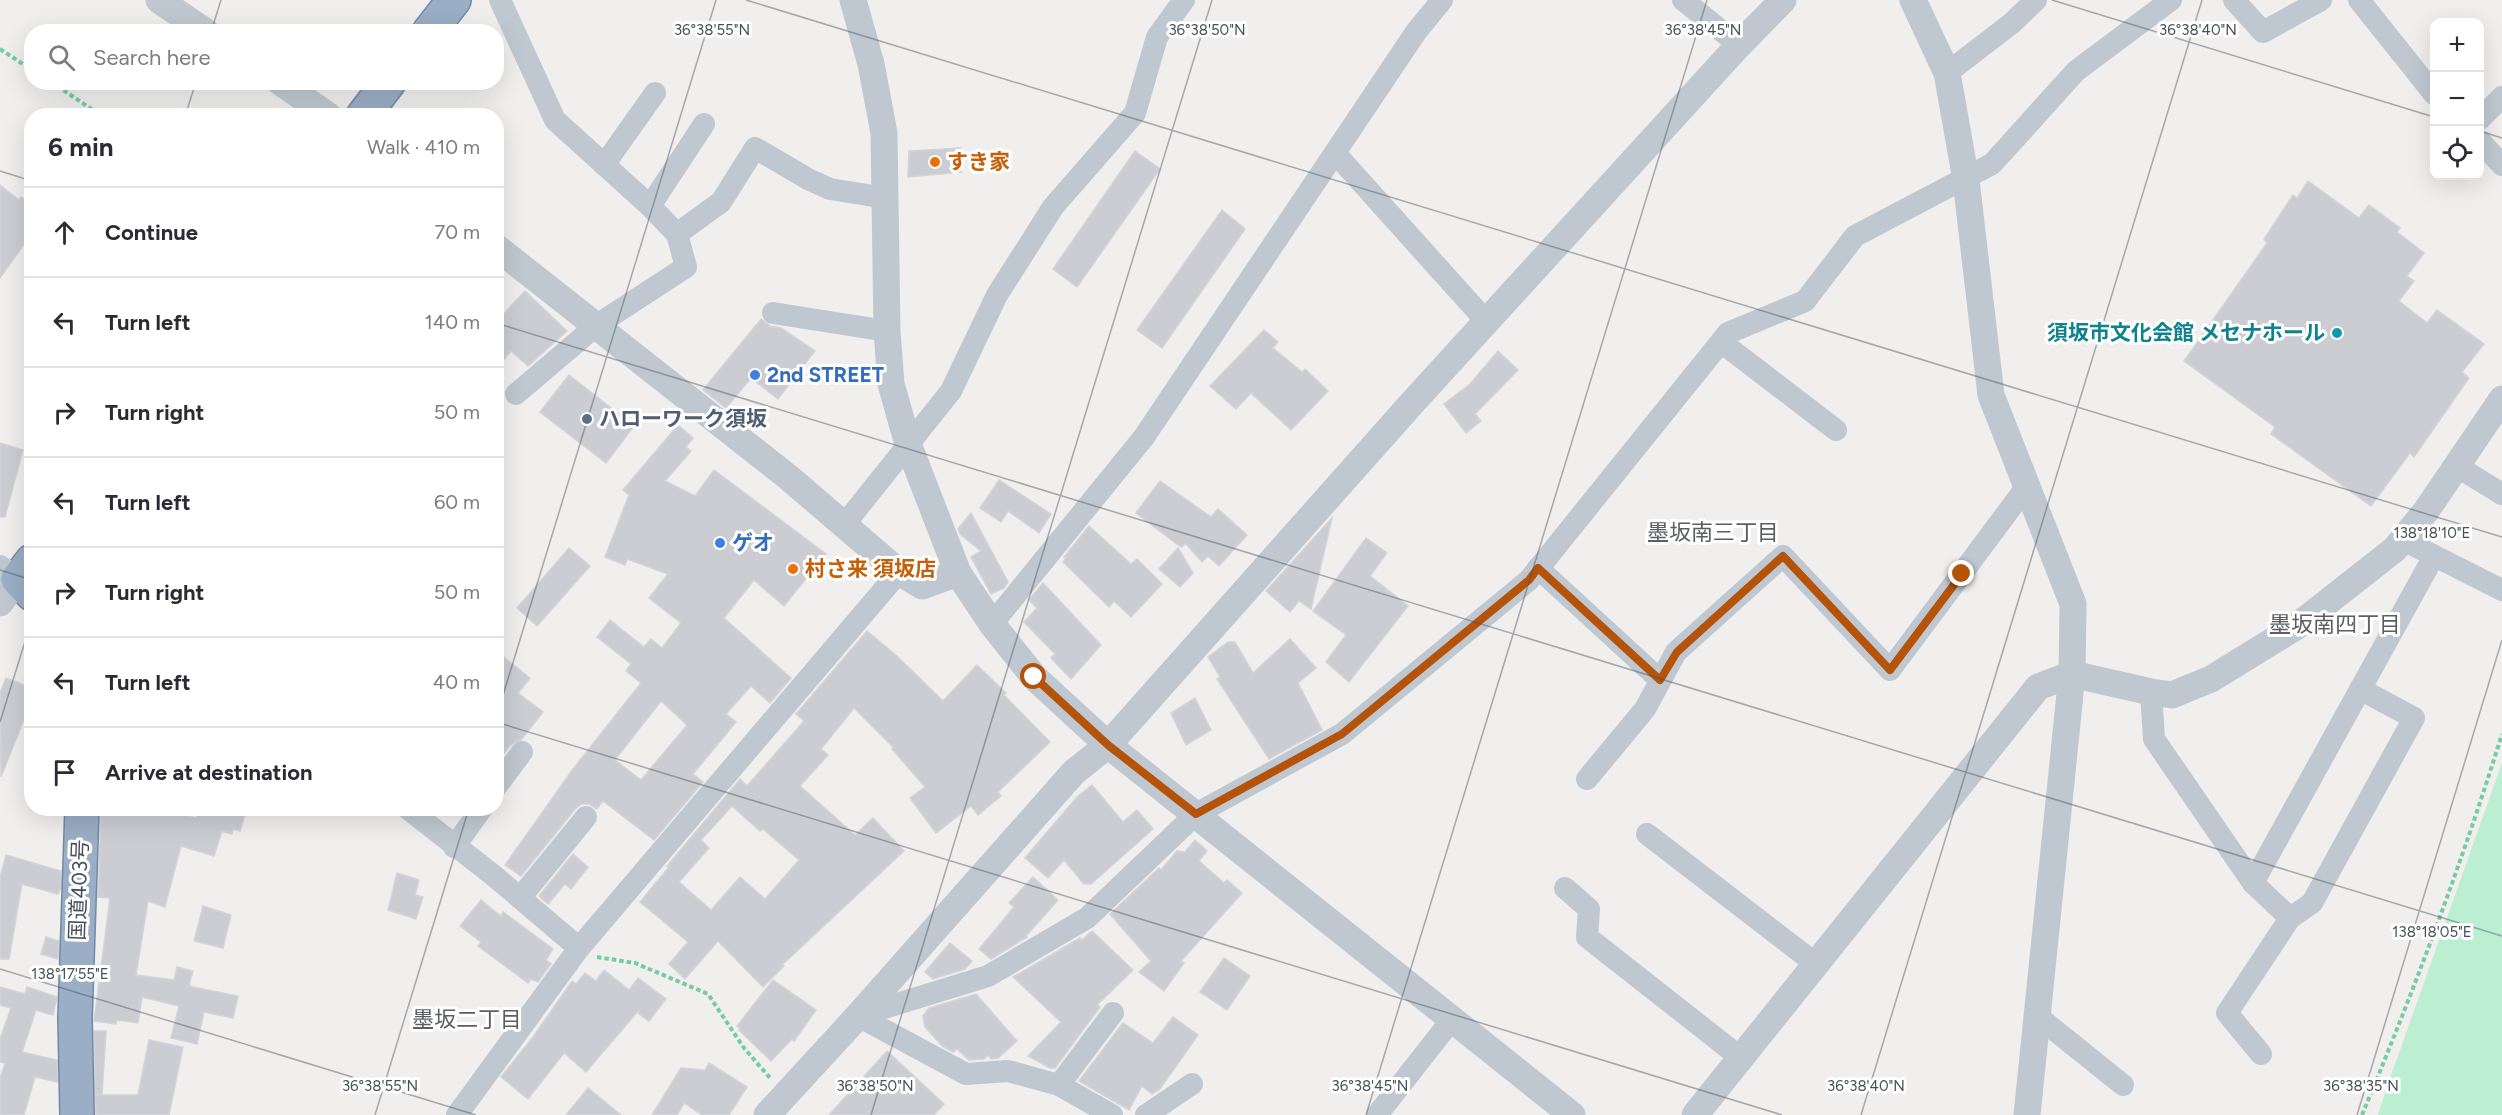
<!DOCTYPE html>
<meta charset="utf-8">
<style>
body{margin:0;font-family:Figtree,"Noto Sans JP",sans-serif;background:#f2f2f3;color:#2b2b33}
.controls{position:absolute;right:18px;top:18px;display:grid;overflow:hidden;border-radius:12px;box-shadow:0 6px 24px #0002}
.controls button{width:54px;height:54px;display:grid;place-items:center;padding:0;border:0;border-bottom:2px solid #e1e1e2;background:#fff;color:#2b2b33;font:30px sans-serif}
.stop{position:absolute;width:18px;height:18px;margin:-14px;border:4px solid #b45309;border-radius:50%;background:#fff}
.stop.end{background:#b45309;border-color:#fff;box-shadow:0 2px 6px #0008}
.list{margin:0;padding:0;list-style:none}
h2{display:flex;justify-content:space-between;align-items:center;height:78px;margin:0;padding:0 24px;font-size:26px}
h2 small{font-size:20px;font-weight:400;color:#7c7c81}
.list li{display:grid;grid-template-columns:39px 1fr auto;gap:18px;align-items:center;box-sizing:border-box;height:90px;padding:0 24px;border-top:2px solid #e1e1e2}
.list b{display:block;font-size:22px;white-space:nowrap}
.list em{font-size:20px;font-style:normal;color:#7c7c81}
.icon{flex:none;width:33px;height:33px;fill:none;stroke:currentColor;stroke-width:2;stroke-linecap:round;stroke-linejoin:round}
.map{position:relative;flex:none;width:2502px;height:1115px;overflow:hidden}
.search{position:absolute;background:#fff;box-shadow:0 6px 24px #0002;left:24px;top:24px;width:480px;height:66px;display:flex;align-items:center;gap:15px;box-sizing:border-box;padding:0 21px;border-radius:24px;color:#7c7c81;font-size:22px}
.panel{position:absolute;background:#fff;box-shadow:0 6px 24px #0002;left:24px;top:108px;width:480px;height:708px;border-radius:24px}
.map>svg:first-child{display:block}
.green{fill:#bceed1}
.building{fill:#cbcdd3;stroke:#d2d4da;stroke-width:1.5;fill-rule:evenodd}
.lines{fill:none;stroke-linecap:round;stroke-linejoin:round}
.trunk-casing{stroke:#718aa9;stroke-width:36}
.path{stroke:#75cca4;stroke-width:4;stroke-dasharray:4.5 3;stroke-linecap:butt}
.minor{stroke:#bfc8d0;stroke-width:22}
.tertiary{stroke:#bfc8d0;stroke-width:27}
.trunk{stroke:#9aaec5;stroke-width:33}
.route{stroke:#b45309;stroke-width:8}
.ticks{fill:none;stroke:#46515b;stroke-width:1.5;stroke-opacity:0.45}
.food-dot{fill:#e8710a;stroke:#fff;stroke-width:2}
.culture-dot{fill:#0f9aa8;stroke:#fff;stroke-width:2}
.shop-dot{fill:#3f7fe0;stroke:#fff;stroke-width:2}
.service-dot{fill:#5c6f8a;stroke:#fff;stroke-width:2}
.labels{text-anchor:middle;stroke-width:6;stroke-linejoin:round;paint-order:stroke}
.food-label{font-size:21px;font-weight:bold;fill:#c56008;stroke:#fff;text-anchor:start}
.culture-label{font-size:21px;font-weight:bold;fill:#0d838f;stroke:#fff;text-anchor:end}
.shop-label{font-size:21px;font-weight:bold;fill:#366cbe;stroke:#fff;text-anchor:start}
.service-label{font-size:21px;font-weight:bold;fill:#4e5e75;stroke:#fff;text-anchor:start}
.street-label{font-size:21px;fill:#46515b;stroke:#fff}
.neighbourhood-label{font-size:22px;fill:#5b5e63;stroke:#fff}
.ticks-label{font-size:15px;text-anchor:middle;fill:#46515b;stroke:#fff;stroke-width:6;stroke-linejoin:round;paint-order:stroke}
</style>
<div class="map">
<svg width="2502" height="1115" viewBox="0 0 2502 1115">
<rect width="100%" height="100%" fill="#f1eeee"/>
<polygon class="green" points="2502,763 2502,1115 2378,1115 2388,1084"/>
<g class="building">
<polygon points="961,148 961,172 908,177 909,151"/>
<polygon points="1135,151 1160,169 1077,287 1053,269"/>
<polygon points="2308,181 2359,218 2369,205 2400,228 2397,232 2424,253 2407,276 2414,281 2399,301 2427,323 2437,310 2484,344 2462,372 2469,378 2414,457 2410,453 2371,506 2271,434 2275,427 2184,361 2267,243 2264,239 2293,195 2297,198"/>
<polygon points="0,185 19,200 21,197 32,205 32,233 0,278"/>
<polygon points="1222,210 1245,229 1162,348 1137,330"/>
<polygon points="525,291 567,331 528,366 511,351 496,369 496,322"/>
<polygon points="761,319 770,326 781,328 815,351 778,399 751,378 726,408 703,390"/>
<polygon points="1264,330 1278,342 1273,348 1302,372 1305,369 1328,391 1291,430 1251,393 1236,409 1210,386"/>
<polygon points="1498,351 1518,370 1475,414 1481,421 1466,433 1444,404 1470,384"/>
<polygon points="569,375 634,426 606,463 540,412"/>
<path d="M 678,425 L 693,438 L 686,447 L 691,451 L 665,481 L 695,496 L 714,470 L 826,554 L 784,606 L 754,580 L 724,618 L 791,678 L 770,703 L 751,686 L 726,714 L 736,722 L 693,774 L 703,782 L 654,840 L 603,801 L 597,809 L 589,804 L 582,804 L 576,808 L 521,876 L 505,865 L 573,769 L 641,683 L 626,671 L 631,664 L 597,637 L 610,620 L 644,647 L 651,639 L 662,648 L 681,623 L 649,598 L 668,574 L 627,559 L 625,565 L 605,557 L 629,495 L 623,490 ZM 661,701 L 687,725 L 641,780 L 615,760 Z"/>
<polygon points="0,443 23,450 5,517 0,517"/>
<polygon points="999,480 1051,514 1039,533 1008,511 1001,522 980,508"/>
<polygon points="1160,481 1211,517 1218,509 1247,535 1219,566 1208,556 1202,562 1186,544 1181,547 1136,513"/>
<polygon points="971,513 1008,582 1004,588 991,594 971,557 981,551 960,534 958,529"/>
<polygon points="1332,518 1311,609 1299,601 1290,612 1266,591"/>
<polygon points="1089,526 1131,564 1137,559 1162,584 1131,617 1114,601 1109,607 1063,562 1066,558 1064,557"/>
<polygon points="1366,538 1387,553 1370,576 1408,606 1349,682 1326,662 1346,635 1313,611"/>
<polygon points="569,548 590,566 537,626 517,608"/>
<polygon points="1178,548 1193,573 1180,587 1159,569"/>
<polygon points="1043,583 1101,645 1071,679 1051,658 1055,654 1024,622 1037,608 1029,600"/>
<path d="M 867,631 L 897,656 L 943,701 L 977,665 L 1006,693 L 1004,695 L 1050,742 L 998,792 L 1001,796 L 978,815 L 971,806 L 936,833 L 910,798 L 925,787 L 892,749 L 894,748 L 854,708 L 821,749 L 828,755 L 800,786 L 855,835 L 873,818 L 904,851 L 782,965 L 784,966 L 763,987 L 718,941 L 685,979 L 669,964 L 688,942 L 640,902 L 669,867 L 667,866 L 740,779 L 747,786 L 804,721 L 796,714 ZM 732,806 L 760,831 L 763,829 L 799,860 L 765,899 L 740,877 L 711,910 L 679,882 L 709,848 L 701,840 Z"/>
<polygon points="1290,639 1316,668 1298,683 1322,730 1269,759 1217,679 1220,677 1208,657 1228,642 1235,642 1253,673"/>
<polygon points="496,651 530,678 518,693 543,712 522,739 510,745 496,764"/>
<polygon points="6,678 32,688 32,699 1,777 0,693"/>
<polygon points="1195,698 1211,730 1186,745 1171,713"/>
<polygon points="1092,785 1123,822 1137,810 1153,829 1091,884 1084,884 1064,860 1048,878 1025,858 1077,797"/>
<polygon points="108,808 157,808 196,818 199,808 247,808 240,831 233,829 232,834 222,831 214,856 181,846 165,907 148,901 136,975 174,980 177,967 193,971 189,985 193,987 238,996 233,1018 204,1012 197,1044 171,1038 179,1006 142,997 138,1023 117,1020 116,1024 94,1021 110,898 98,897 101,811 108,811"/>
<polygon points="1195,840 1207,851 1199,861 1224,883 1227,880 1242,893 1181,961 1184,963 1164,991 1139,972 1151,961 1110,914 1159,868 1161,870 1177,851 1185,852"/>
<polygon points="573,854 588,867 571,889 565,884 548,904 539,896"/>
<polygon points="6,855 61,871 61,887 58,894 22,884 9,959 0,959 0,878"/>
<polygon points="397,873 419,880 415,895 423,897 416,919 388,910"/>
<polygon points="1033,877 1058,900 1026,936 1027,937 991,959 979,949 1014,907 1009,903"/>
<polygon points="481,900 501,916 503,912 553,949 546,960 551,964 538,982 531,979 528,983 478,946 481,942 460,926"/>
<polygon points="203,906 231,915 223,948 194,941"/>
<polygon points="1092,931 1133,970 1097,1005 1100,1007 1055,1068 1050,1068 1028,1056 1061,1022 1013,977 1080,938 1082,940"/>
<polygon points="46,937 59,941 58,959 41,954"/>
<polygon points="950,943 972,961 965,969 933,979 925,972"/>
<polygon points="1224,958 1250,976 1227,1010 1200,992"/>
<polygon points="604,970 629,990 638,978 666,999 649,1021 639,1014 639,1010 586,1072 564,1053 528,1099 501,1077 533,1037 572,981 576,984 585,973 596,981"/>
<polygon points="773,980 816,1010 794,1041 792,1039 771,1061 739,1030 740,1028 737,1026"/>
<polygon points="0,987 25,994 27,987 57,997 53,1015 36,1010 22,1052 57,1060 58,1082 35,1077 24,1115 0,1115 0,1079 5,1063 0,1062 0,1039 11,1008 0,1005"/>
<polygon points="976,994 1017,1041 998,1058 991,1059 988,1055 984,1059 969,1060 957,1049 953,1052 942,1046 925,1027 923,1016 929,1008"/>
<polygon points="1173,1017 1198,1035 1160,1089 1152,1094 1142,1086 1129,1110 1079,1081 1123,1023 1153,1043"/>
<polygon points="94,1031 106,1031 102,1094 95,1094"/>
<polygon points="149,1040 183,1047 169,1115 96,1115 95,1095 138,1095"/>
<polygon points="887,1051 944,1104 934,1115 829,1115"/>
<polygon points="709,1063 747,1087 729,1115 702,1115 684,1103 677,1115 652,1115 681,1068 705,1070"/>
<polygon points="588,1088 621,1115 566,1115"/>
</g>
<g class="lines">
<defs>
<g id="trunk">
<polyline points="429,32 454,0"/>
<polyline points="363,116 389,82"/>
<polyline points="32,561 18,579 32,594"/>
<polyline points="77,1115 75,1018 82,808"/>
</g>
</defs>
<use href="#trunk" class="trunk-casing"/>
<g class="path">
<polyline points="0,49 32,70"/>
<polyline points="51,82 102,116"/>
<polyline points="597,957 635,963 708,994 744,1048 771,1079"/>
<path d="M 2362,1115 C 2414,990 2462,863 2502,734"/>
</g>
<g class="minor">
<polyline points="500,0 555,120 650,206 677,234 686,267 597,325 516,394"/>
<polyline points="1683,0 1739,45"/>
<polyline points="2234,0 2263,32 2321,0"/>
<polyline points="2359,0 2434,94"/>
<polyline points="1947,73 2012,23 2036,0"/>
<polyline points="2480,119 2502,97"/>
<polyline points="2480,141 2502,165"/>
<polyline points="1335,153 1486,321"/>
<polyline points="604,165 655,93"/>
<polyline points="650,206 704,124"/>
<polyline points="677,234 721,202 755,148 808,179 830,189 886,198"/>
<polyline points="773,313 887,331"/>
<polyline points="1721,342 1836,430"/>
<polyline points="2458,467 2502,494"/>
<polyline points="844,525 951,391 997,295 1053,207 1135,113 1157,37 1184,0"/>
<polyline points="2403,540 2502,590"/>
<polyline points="0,566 18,579"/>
<polyline points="1538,568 1660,680"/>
<polyline points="992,624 1144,437 1416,32 1442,0"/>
<polyline points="2151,692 2154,739 2253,883 2290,918 2227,1013 2261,1054"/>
<polyline points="1587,779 1645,709 1676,652 1783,556 1890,670 2027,486"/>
<polyline points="496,787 522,752"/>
<polyline points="407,808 493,875 579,948"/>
<polyline points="1647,834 1816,964"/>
<polyline points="454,847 482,808"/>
<polyline points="2253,883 2434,556"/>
<polyline points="1565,888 1589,909 1587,937 1741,1058"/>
<polyline points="520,898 586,817"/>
<polyline points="2290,918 2312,903 2414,718 2360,689"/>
<polyline points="2036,1015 2123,1085"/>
<polyline points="858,1016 988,976 1087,918 1196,814 1342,734 1529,580 1728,333 1805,301 1855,236 1992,164 2076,71 2171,0"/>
<polyline points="858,1016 966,1074 1008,1071 1059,1085 1112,1115"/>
<polyline points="1059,1085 1113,1013"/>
<polyline points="457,1115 579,948 899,572"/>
<polyline points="1146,1115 1192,1084"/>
<polyline points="1377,1115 1453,1018"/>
</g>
<g class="tertiary">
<polyline points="159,0 206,32"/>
<polyline points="853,0 871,64 884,133 887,331 891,384 908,444 958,573"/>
<polyline points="1913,0 1947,73 1966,180 1991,395 2073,604 2072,674 2027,1115"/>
<polyline points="280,82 329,116"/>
<polyline points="496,247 788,477 899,572 922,586 958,573 992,624 1034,677 1108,745 1572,1115"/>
<polyline points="0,603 18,579"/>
<polyline points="767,1115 858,1016 1074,772 1108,745 1413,402 1739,45 1783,0"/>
<polyline points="1695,1115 2038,687 2072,674 2151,692 2172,695 2211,679 2297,626 2395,549 2426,511 2502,399"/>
</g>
<use href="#trunk" class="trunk"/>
</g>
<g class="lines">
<polyline class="route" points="1034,677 1108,745 1196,814 1342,734 1529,580 1538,568 1660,680 1677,652 1783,556 1890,670 1962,574"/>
</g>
<path class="ticks" d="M 746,0 L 2502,537M 2052,0 L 2434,117M 211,32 L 221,0M 185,116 L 196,82M 2480,131 L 2502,138M 0,171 L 32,181M 496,323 L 2502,936M 0,570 L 32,580M 496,718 L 716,0M 0,722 L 32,619M 496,722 L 1782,1115M 0,969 L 476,1115M 375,1115 L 469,808M 871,1115 L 1212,0M 1366,1115 L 1707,0M 1861,1115 L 2202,0M 2357,1115 L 2502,640"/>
<g class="food-dot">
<circle cx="935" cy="162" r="6"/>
<circle cx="793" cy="569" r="6"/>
</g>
<circle class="culture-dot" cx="2337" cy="333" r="6"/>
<g class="shop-dot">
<circle cx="755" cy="375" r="6"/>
<circle cx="720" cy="543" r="6"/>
</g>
<circle class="service-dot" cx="587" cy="419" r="6"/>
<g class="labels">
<g class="food-label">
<text x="947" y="169">すき家</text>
<text x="805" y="576">村さ来 須坂店</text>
</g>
<g class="culture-label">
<text x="2325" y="340">須坂市文化会館 メセナホール</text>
</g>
<g class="shop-label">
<text x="767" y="382">2nd STREET</text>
<text x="732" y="550">ゲオ</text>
</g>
<g class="service-label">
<text x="599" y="426">ハローワーク須坂</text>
</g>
<g class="street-label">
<text transform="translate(79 890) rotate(-88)" y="7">国道403号</text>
</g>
<g class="neighbourhood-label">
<text x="1713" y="540">墨坂南三丁目</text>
<text x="2335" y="632">墨坂南四丁目</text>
<text x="467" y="1027">墨坂二丁目</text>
</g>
</g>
<g class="ticks-label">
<text x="712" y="35">36°38'55"N</text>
<text x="1207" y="35">36°38'50"N</text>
<text x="1703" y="35">36°38'45"N</text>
<text x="2198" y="35">36°38'40"N</text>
<text x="2432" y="538">138°18'10"E</text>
<text x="2432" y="937">138°18'05"E</text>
<text x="70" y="979">138°17'55"E</text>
<text x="380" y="1091">36°38'55"N</text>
<text x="875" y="1091">36°38'50"N</text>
<text x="1370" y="1091">36°38'45"N</text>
<text x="1866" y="1091">36°38'40"N</text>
<text x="2361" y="1091">36°38'35"N</text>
</g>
</svg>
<div class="controls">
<button>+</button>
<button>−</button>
<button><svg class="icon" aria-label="locate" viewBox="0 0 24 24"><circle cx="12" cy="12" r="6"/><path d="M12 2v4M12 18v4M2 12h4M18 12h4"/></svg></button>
</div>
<div class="stop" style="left:1034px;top:677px"></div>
<div class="stop end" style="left:1962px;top:574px"></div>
<div class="search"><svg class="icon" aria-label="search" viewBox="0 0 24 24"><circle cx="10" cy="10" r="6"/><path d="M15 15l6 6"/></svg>Search here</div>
<section class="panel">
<h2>6 min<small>Walk · 410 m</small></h2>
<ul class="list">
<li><svg class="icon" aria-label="ahead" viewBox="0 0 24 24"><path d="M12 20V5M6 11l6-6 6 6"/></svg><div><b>Continue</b></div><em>70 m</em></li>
<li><svg class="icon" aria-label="left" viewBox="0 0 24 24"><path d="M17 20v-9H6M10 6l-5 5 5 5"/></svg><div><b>Turn left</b></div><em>140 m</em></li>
<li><svg class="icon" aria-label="right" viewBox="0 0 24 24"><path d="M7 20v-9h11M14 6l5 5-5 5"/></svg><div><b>Turn right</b></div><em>50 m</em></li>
<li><svg class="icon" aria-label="left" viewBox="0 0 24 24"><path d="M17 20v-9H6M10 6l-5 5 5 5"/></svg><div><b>Turn left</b></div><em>60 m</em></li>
<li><svg class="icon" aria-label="right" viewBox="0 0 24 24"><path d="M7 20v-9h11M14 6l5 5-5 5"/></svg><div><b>Turn right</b></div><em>50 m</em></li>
<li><svg class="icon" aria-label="left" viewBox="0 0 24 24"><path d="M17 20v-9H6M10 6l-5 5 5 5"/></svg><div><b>Turn left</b></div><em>40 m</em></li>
<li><svg class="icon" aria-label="arrive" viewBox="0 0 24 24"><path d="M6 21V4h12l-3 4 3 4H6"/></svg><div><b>Arrive at destination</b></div></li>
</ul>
</section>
</div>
